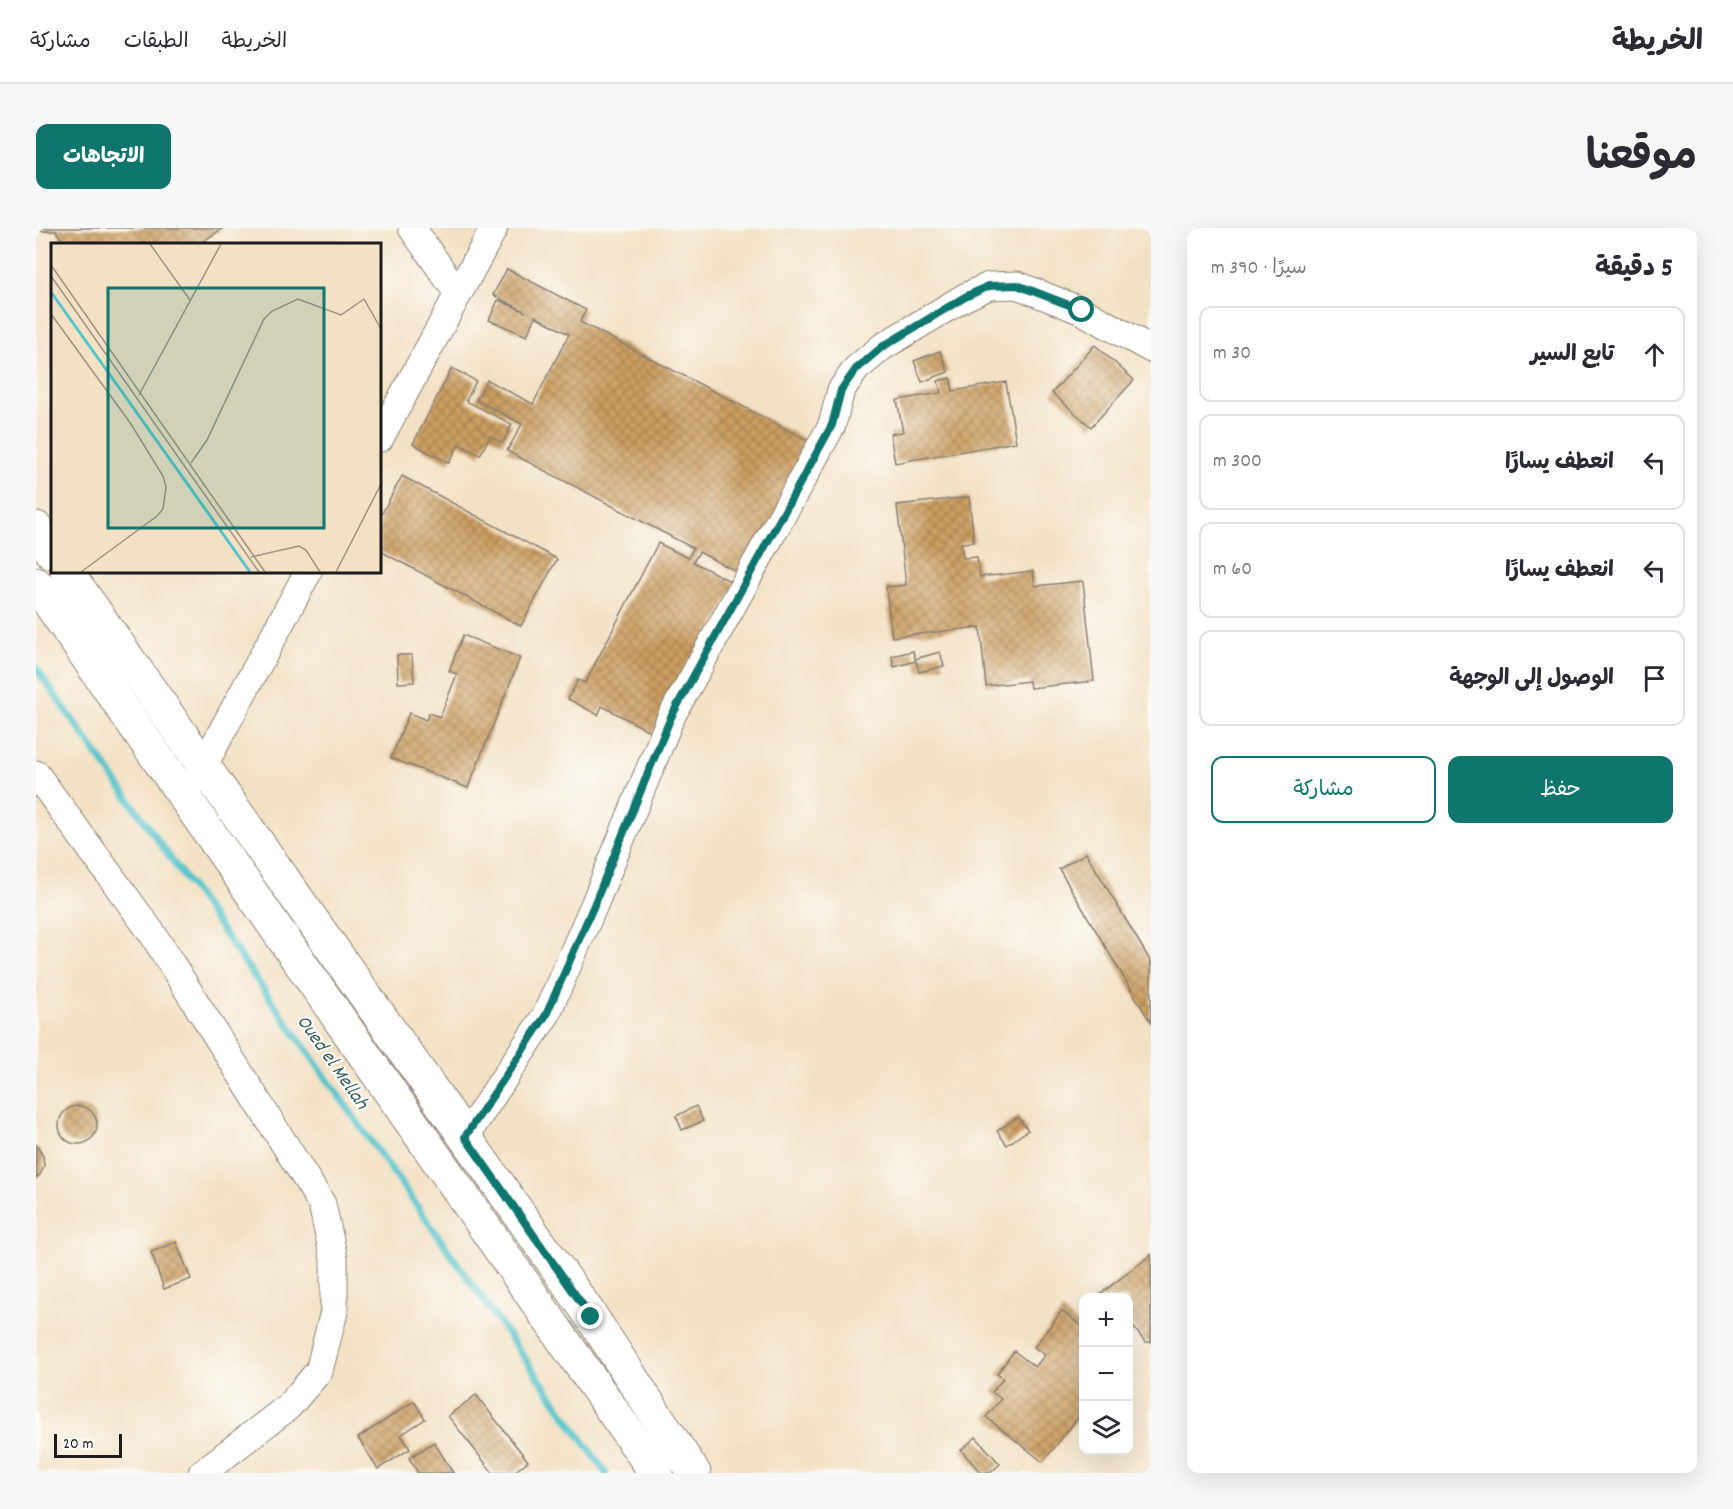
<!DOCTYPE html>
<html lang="ar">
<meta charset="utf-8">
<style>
body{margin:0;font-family:Dekko,"Playpen Sans Arabic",sans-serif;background:#f7f7f7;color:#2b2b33;direction:rtl}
.controls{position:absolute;right:18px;bottom:18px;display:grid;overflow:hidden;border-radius:12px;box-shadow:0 6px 24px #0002}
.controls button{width:54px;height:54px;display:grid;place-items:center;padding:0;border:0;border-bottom:2px solid #e1e1e2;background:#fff;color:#2b2b33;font:30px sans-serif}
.scale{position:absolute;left:18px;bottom:15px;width:68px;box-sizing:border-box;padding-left:6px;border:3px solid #1c1c1c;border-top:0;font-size:16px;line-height:21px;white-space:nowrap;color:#1c1c1c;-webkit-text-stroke:4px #fdfcf7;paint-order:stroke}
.stop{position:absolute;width:18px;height:18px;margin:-14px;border:4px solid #0f766e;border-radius:50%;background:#fff}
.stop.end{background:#0f766e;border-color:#fff;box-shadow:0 2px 6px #0008}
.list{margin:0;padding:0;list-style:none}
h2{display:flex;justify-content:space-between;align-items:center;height:78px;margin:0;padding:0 24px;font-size:26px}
h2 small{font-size:20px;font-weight:400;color:#7c7c81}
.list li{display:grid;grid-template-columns:39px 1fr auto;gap:18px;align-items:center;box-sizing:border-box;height:96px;margin:0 12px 12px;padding:0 12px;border:2px solid #e1e1e2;border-radius:12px}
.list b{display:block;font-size:22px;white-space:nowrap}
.list em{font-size:20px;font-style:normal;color:#7c7c81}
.actions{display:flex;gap:12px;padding:18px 24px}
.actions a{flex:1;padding:14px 0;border:2px solid #0f766e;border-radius:12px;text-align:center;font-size:21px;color:#0f766e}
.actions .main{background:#0f766e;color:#fff}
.icon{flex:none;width:33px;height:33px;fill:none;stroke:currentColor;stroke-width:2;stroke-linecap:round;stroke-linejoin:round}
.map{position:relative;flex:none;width:1115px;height:1245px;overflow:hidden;direction:ltr;border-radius:12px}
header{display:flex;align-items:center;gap:36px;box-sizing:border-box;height:84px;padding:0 30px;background:#fff;border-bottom:2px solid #e1e1e2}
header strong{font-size:28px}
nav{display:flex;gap:33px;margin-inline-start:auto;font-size:21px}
.intro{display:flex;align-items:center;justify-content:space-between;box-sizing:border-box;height:144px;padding:0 36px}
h1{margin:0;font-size:42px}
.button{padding:15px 27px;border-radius:12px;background:#0f766e;color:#fff;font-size:21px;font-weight:700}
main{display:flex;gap:36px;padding:0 36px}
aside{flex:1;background:#fff;border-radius:12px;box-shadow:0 6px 24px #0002}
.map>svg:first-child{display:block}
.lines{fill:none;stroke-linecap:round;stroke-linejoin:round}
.stream{stroke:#56c4cb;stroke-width:7}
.building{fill:url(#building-cross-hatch)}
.minor-casing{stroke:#887e70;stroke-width:29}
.major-casing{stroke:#887e70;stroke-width:35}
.minor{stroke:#fff;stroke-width:27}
.major{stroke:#fff;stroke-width:33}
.route{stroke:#0f766e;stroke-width:8}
.labels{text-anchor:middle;stroke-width:4.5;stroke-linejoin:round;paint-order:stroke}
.water-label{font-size:20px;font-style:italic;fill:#335f62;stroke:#fdfcf7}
.inset-river{fill:none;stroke:#56c4cb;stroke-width:3}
.inset-road{fill:none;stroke:#9d9281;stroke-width:1.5}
.view{fill:#0f766e;fill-opacity:0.15;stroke:#0f766e;stroke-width:3}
.inset-edge{fill:none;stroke:#1c1c1c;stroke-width:3}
</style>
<header>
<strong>الخريطة</strong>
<nav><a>الخريطة</a><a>الطبقات</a><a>مشاركة</a></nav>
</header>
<div class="intro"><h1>موقعنا</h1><a class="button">الاتجاهات</a></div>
<main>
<aside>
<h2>5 دقيقة<small>سيرًا · 390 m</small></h2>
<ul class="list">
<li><svg class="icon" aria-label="ahead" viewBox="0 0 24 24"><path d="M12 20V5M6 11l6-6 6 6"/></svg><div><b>تابع السير</b></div><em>30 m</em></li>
<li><svg class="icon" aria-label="left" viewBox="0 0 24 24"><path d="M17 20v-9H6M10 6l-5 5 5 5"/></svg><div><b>انعطف يسارًا</b></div><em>300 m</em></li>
<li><svg class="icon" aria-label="left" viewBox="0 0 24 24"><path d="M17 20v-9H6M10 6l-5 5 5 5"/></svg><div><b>انعطف يسارًا</b></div><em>60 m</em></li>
<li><svg class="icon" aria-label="arrive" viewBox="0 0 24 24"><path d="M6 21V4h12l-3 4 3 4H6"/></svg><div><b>الوصول إلى الوجهة</b></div></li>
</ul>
<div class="actions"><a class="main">حفظ</a><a>مشاركة</a></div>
</aside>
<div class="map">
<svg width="1115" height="1245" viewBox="0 0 1115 1245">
<defs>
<pattern id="building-cross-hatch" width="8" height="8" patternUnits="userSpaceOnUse" patternTransform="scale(1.5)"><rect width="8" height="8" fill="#cc9f62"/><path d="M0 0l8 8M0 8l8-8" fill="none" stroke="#a58150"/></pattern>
</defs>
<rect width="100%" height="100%" fill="#fdfcf7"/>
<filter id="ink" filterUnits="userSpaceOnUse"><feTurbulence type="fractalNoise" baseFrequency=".0167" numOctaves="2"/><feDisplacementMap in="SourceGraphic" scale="12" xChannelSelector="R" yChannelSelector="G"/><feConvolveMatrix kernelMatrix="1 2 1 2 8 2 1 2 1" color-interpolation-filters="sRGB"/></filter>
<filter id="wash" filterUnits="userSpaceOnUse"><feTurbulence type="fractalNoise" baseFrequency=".008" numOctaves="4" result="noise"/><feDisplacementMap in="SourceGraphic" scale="24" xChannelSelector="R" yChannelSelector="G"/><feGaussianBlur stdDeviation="1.35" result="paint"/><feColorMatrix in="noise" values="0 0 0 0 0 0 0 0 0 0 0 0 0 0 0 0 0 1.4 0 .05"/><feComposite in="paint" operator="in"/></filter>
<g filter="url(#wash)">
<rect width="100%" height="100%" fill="#f3e1c5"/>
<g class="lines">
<polyline class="stream" points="0,440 570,1245"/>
</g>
<g id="blocks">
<g class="building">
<polygon points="5,0 187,0 163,16 29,16 20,3 5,3"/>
<polygon points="471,41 550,82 544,94 779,216 709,348 663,324 657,334 700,356 621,507 566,478 562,487 532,471 542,452 549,455 622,315 652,330 657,320 471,223 486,196 440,172 451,152 497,176 533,106 499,88 491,108 453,92 462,72 490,84 457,67"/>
<polygon points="1059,117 1098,152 1055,199 1016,165"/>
<polygon points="904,123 912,144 886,154 878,133"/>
<polygon points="416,140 440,153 430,173 476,196 467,215 454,208 444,227 423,216 413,235 377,216"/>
<polygon points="914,150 917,163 970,154 980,214 859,235 854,206 867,204 861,172 905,165 902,153"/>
<polygon points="366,248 521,331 485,398 344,323 344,289"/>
<polygon points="933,269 938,314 925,315 927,330 941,329 944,349 997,343 999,358 1047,353 1058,453 994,460 993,453 950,458 944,399 856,409 850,359 870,357 861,277"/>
<polygon points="427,407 484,430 432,560 355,530 373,485 390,492 393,485 404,489 421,446 413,443"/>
<polygon points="877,423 879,431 904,424 908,438 883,444 880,433 858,439 856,428"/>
<polygon points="361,427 376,427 378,454 362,455"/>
<polygon points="1050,625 1115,734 1115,795 1023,641"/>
<circle cx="42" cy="897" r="19"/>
<polygon points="660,878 667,893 646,902 640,888"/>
<polygon points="982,889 992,902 971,917 961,903"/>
<polygon points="0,917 7,928 8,938 4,947 0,950"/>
<polygon points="140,1014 155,1051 128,1061 115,1024"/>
<polygon points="1115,1027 1115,1114 1109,1114 1092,1092 1092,1070 1065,1070 1063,1067"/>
<polygon points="1026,1083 1048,1100 1048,1182 1007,1234 950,1189 965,1171 956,1164 967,1151 961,1146 978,1123 999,1139 1009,1127 998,1119"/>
<polygon points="440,1167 492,1233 477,1245 457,1245 412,1188"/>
<polygon points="378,1173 389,1191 365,1207 374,1221 342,1241 322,1210"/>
<polygon points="940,1209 964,1236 954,1245 945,1245 925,1222"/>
<polygon points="398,1214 417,1245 382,1245 373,1230"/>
</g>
</g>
</g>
<g filter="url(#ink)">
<use href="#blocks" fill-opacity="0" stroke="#887e70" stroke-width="1.5"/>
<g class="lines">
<defs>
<g id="minor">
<polyline points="376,0 421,64"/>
<polyline points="344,210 458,0"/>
<polyline points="0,546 116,705 286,976 298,1031 298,1084 283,1143 252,1179 166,1245"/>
<polyline points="158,553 168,537 272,344"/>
<polyline points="429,909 510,787 558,677 635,489 796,197 805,162 820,141 846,119 929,69 953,58 981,57 1046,83 1115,121"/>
</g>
<g id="major">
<polyline points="0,300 16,324"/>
<polyline points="31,344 555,1088 658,1245"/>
<polyline points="0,356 620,1245"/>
</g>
</defs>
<use href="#minor" class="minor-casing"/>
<use href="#major" class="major-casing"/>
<use href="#minor" class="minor"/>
<use href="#major" class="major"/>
</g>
</g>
<g class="lines" filter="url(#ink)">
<polyline class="route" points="555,1089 429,909 510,787 558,677 635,489 796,197 805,162 820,141 846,119 929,69 953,58 981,57 1046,82"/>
</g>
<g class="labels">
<g class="water-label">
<text transform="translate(298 833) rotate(55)" y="7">Oued el Mellah</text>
</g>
</g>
<g transform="translate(15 15)">
<rect width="330" height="330" fill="#f3e1c5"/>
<path class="inset-river" d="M 0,49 L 199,329"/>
<path class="inset-road" d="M 99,1 L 139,57M 0,22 L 214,329M 0,33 L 208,329M 0,71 L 80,181 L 112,233 L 115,244 L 112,266 L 106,273 L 30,329M 88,152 L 170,1M 140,220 L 156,197 L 213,76 L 221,68 L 247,56 L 290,72 L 313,56 L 330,86M 200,314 L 248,303 L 255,307 L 269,329M 285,329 L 330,241"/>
<path class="view" d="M 57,45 L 273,45 L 273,285 L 57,285 Z"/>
<rect width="330" height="330" class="inset-edge"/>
</g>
</svg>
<div class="controls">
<button>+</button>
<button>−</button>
<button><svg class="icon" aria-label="layers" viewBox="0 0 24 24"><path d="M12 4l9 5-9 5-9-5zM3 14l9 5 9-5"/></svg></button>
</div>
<div class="scale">20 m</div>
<div class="stop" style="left:1046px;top:82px"></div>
<div class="stop end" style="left:555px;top:1089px"></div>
</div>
</main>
